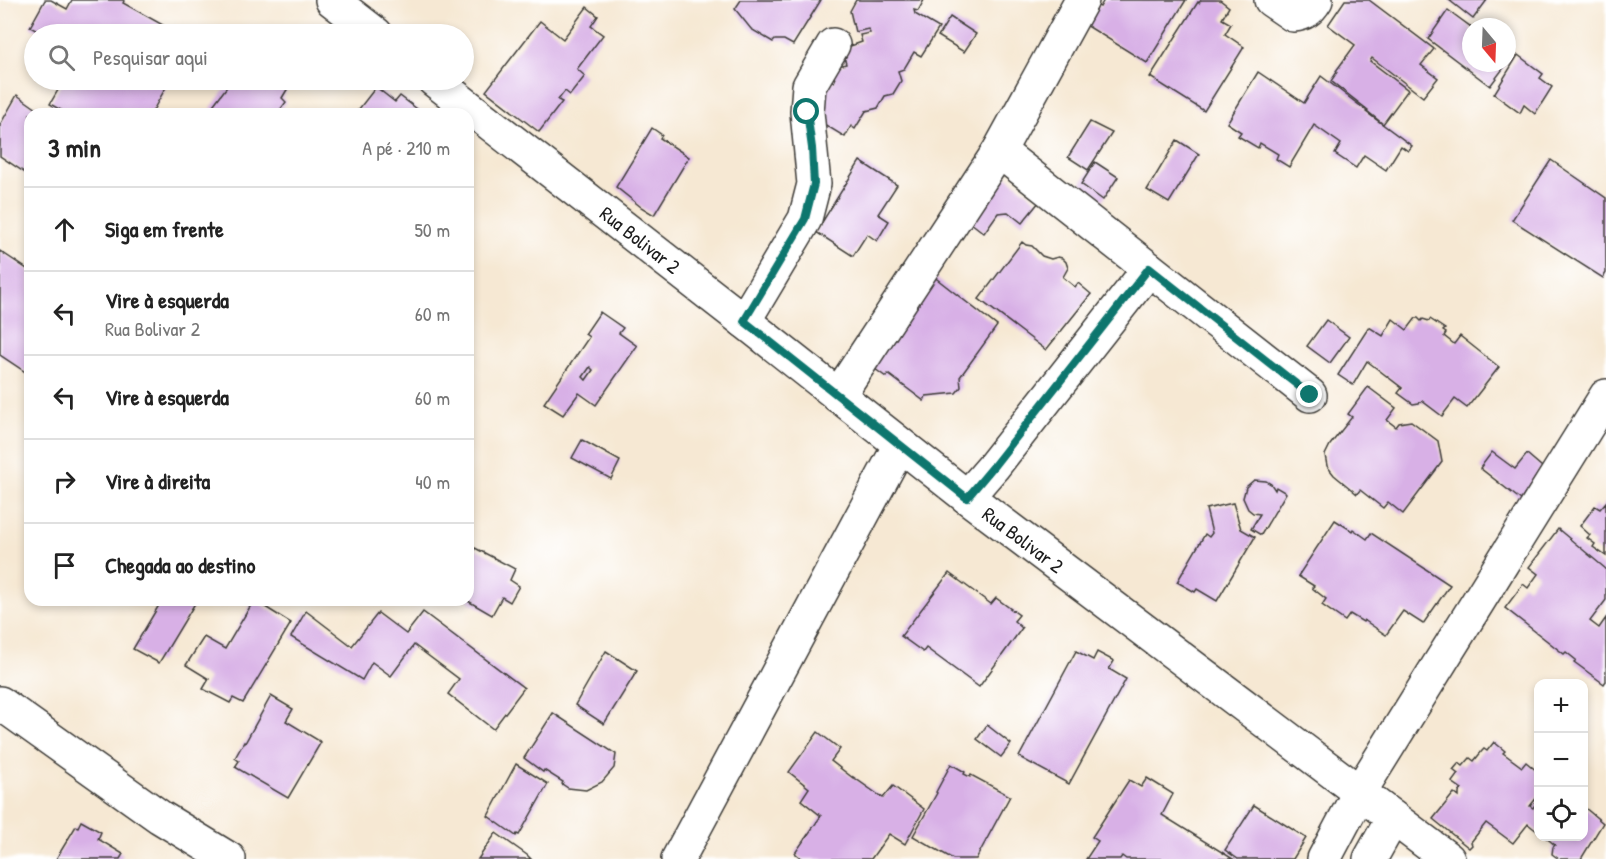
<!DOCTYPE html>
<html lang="pt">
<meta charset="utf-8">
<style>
body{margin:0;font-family:"Patrick Hand",sans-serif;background:#f6f6f6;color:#222}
.controls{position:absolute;right:18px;bottom:18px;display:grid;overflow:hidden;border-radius:12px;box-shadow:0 3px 9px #0003}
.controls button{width:54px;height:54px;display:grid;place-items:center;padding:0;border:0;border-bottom:2px solid #e0e0e0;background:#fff;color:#222;font:30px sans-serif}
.compass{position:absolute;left:1462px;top:18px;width:54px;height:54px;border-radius:50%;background:#fff;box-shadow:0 3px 9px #0003;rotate:161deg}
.stop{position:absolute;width:18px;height:18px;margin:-14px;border:4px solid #0f766e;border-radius:50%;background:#fff}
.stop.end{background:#0f766e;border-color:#fff;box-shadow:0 2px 6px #0008}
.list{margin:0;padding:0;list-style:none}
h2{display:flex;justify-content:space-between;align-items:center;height:78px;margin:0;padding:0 24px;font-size:26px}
h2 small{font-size:20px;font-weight:400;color:#767676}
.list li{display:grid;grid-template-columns:39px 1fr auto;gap:18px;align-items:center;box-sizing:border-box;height:84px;padding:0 24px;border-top:2px solid #e0e0e0}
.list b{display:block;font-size:22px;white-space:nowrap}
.list p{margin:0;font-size:20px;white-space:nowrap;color:#767676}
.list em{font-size:20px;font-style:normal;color:#767676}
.icon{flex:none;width:33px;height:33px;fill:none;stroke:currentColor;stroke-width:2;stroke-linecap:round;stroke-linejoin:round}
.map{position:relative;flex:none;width:1606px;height:859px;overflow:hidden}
.search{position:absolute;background:#fff;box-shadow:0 3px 9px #0003;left:24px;top:24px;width:450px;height:66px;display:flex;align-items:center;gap:15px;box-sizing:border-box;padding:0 21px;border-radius:33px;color:#767676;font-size:22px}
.panel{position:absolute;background:#fff;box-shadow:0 3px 9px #0003;left:24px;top:108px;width:450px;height:498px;border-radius:18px}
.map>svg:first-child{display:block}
.building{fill:#d8b0e6;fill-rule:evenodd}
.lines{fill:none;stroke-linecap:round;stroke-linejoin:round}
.minor-casing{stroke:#3d3b37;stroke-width:36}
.minor{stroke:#fff;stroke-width:33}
.route{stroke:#0f766e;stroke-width:8}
.labels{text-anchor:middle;stroke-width:5;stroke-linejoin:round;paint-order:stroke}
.street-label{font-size:20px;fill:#1c1c1c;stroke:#fff}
</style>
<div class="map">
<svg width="1606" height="859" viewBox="0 0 1606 859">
<rect width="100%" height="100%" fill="#fff"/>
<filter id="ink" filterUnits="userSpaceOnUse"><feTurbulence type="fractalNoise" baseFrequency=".0167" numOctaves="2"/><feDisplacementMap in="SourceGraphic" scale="12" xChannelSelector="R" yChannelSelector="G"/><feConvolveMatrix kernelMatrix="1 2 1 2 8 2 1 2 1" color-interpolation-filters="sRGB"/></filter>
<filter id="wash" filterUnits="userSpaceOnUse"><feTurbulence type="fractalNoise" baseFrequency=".008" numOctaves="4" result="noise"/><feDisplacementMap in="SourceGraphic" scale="24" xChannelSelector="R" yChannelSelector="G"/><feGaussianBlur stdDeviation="1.35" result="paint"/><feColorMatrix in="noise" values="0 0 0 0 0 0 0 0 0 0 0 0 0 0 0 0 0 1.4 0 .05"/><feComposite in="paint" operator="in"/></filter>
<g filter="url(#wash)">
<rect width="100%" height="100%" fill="#f6e8d3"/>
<g id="blocks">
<g class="building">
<polygon points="45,0 51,0 67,9 72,0 123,0 124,1 123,3 179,34 43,34 30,27"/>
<polygon points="741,0 821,0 793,45 784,40 775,40 773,42 751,29 735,9"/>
<polygon points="856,0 924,0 918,11 914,10 915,14 939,28 921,56 914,52 904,69 898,71 901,81 893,94 885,96 878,108 866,111 855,129 851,126 845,137 814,118 817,104 831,80 834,82 835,80 832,68 846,64 842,49 862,42 860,35 870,33 868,29 855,32 850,11"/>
<polygon points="1104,0 1186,0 1147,63 1081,22 1093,3 1100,7"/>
<polygon points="1201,0 1220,0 1229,7 1222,19 1231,24 1225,34 1244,47 1204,111 1150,77 1198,2 1199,3"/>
<polygon points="1345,0 1369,0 1434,49 1421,65 1438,78 1423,97 1372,58 1370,61 1408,90 1383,124 1367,111 1366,112 1412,146 1408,151 1401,146 1386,170 1364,155 1356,168 1335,154 1341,144 1314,125 1289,167 1276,159 1278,154 1260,143 1258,148 1238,136 1241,132 1227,123 1258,72 1304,103 1321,76 1367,111 1368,110 1331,81 1337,72 1336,71 1355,45 1328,25"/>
<polygon points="1449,0 1487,0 1473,19"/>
<polygon points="587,7 598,16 591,26 603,35 577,69 585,76 570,95 565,91 558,100 562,102 539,132 486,91 540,21 563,39"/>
<polygon points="1448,10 1471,27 1471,63 1507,63 1507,53 1512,57 1490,86 1428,39"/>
<polygon points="950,17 976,34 964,52 938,36"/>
<polygon points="1518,55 1543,74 1540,78 1552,87 1535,114 1524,105 1520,113 1494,94"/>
<polygon points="56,80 170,80 151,114 68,114 50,104 62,83"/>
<polygon points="232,80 287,80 288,88 282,98 286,102 277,114 218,114 211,108"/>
<polygon points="376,87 395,102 400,96 421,112 420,114 355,114"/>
<polygon points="17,95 44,114 30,114 30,176 0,156 0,125"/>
<polygon points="1090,122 1112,133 1088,170 1068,157"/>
<polygon points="652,128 662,135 660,138 689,157 654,215 641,207 616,187"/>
<polygon points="1177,140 1199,154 1169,203 1147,190"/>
<polygon points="1551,160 1606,198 1606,273 1603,278 1512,220"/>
<polygon points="860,161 897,185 878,214 889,221 877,241 867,234 853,256 816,232"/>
<polygon points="1095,162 1118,177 1103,200 1081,184"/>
<polygon points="1000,171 1039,202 1022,223 1008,212 998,213 984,233 962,216"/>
<polygon points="1022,242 1026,245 1032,246 1042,256 1051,259 1058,257 1062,258 1066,262 1068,268 1063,277 1075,287 1078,283 1091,294 1046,350 979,299"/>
<polygon points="0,251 30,271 30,375 0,355"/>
<polygon points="928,272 997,326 960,377 961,387 956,393 926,396 924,401 888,374 886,377 871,366"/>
<path d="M 600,312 L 623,328 L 619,333 L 637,346 L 596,405 L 579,393 L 563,415 L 544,403 L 589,337 L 585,334 ZM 590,367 L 593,370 L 586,380 L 583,377 Z"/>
<polygon points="1416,318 1418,318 1421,321 1423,319 1429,321 1430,319 1445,329 1443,331 1446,333 1444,336 1454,344 1460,336 1499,367 1467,408 1455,399 1442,416 1422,401 1419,403 1413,404 1398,393 1402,388 1367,361 1353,385 1338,375 1369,327 1383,336 1393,319 1407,330"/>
<polygon points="1326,320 1349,337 1330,363 1307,346"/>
<polygon points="1368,387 1396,408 1387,420 1396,427 1399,423 1411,421 1438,441 1442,462 1403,514 1388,502 1383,508 1360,490 1357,494 1334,475 1327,466 1325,455 1330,445 1352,417 1348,414"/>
<polygon points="582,440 620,461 611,479 572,458"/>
<polygon points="1492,452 1515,469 1527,454 1542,467 1521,500 1480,468"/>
<polygon points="1254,480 1266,481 1271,484 1275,490 1276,487 1286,493 1261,535 1251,529 1260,514 1253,513 1248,509 1243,498 1246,487"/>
<polygon points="1606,502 1606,556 1593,547 1595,544 1587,538 1590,535 1580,526 1595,506 1600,509"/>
<polygon points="1233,503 1241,529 1255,537 1217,601 1197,589 1195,592 1177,582 1205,534 1209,537 1212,533 1206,509"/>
<polygon points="1335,520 1352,531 1353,529 1367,539 1371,533 1450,585 1423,624 1403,611 1386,635 1364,620 1363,622 1350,614 1345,621 1322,605 1326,599 1312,588 1314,586 1298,576"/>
<polygon points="1558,529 1606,569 1606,600 1590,621 1599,628 1606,618 1606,681 1604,684 1574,662 1576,660 1566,652 1564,654 1505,608 1523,584 1528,588 1538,574 1529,567"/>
<polygon points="475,548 515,569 510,580 519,586 510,602 502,597 492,615 468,601 468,560"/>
<polygon points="949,573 991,604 996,598 1019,615 1014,621 1022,628 979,687 926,648 923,652 901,636"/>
<polygon points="162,600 197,600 159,663 133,649"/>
<polygon points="254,600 291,623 243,703 233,698 230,703 203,689 209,679 186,665 204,637 225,649"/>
<polygon points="306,611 352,646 378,613 406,634 423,612 524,688 493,729 448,694 459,679 414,645 391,676 372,662 362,680 291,637"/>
<polygon points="606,651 637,671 604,724 575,705"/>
<polygon points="1076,651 1093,660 1097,652 1114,661 1109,669 1126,679 1069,784 1019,757"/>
<polygon points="271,696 293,709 286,721 321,742 288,798 235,767 239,761 235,758 244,742 245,743"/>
<polygon points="553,713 616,754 614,768 602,782 586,790 568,788 562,784 563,782 544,770 543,772 524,758"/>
<polygon points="987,725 1011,744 1001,757 977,739"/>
<polygon points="818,732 840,749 831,761 853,778 853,777 883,798 893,786 924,809 905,844 889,834 871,859 802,859 795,853 821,816 801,800 809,788 789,772"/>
<polygon points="1494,742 1505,751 1503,753 1522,767 1526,762 1538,772 1538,796 1530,806 1533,808 1538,800 1538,832 1528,824 1513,843 1486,823 1471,842 1472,845 1469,848 1433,819 1454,793 1459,797 1459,793 1462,789 1452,782 1458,774 1453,770 1459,763 1463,766 1470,758 1474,761 1482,751 1484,749 1487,751"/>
<polygon points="516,764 548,784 519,835 517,834 516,836 488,816"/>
<polygon points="951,764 965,772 964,774 970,777 971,775 1010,796 976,859 953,859 913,836 937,793 936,792"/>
<polygon points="1147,778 1173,794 1162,815 1233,859 1126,859 1122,856 1120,859 1086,859 1098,841 1092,837 1129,780 1141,787"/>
<polygon points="1254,805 1306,838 1293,859 1238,859 1225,850"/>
<polygon points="1584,807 1603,823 1581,859 1559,859 1552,854 1553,847 1555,845 1544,836 1584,836"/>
<polygon points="81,821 101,832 98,839 123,854 120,859 56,859 76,826 78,827"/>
<polygon points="496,833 527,855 531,859 478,859"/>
</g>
</g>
</g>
<g filter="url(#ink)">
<use href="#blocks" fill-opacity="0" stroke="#3d3b37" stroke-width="1.5"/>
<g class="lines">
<defs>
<g id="minor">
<polyline points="332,0 376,34"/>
<path d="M 1271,0 L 1293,15 C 1304,14 1310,10 1316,0"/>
<polyline points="434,80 744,321 967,497 1448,859"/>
<polyline points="999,151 1310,395"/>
<polyline points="744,321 805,219 814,184 807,112 809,86 833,45"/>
<polyline points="838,396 999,151 1082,0"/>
<polyline points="967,497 993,467 1149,269"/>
<polyline points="0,703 160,817 229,859"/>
<polyline points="678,859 900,445"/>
<polyline points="1324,859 1359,793 1606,396"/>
<polyline points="1370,859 1393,818"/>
</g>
</defs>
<use href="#minor" class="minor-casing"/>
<use href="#minor" class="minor"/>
</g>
</g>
<g class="lines" filter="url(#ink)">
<polyline class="route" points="807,112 812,148 814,184 805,219 744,321 967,498 993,467 1149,268 1310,395"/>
</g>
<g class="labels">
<g class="street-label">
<text transform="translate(640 240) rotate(38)" y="7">Rua Bolivar 2</text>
<text transform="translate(1023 540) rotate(37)" y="7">Rua Bolivar 2</text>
</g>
</g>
</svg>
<div class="controls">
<button>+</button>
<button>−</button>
<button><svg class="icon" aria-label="locate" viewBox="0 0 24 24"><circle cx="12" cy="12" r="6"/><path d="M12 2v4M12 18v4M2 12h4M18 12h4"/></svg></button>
</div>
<svg class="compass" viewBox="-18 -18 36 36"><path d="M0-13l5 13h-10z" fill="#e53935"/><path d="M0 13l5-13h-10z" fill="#767676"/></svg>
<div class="stop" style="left:807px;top:112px"></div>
<div class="stop end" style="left:1310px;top:395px"></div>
<div class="search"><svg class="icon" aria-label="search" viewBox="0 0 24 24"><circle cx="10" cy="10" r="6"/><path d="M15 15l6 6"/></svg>Pesquisar aqui</div>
<section class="panel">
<h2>3 min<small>A pé · 210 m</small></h2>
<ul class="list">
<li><svg class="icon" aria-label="ahead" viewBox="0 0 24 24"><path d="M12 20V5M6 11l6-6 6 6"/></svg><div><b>Siga em frente</b></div><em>50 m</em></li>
<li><svg class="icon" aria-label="left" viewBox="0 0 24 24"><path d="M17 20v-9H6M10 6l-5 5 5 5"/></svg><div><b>Vire à esquerda</b><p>Rua Bolivar 2</p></div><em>60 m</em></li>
<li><svg class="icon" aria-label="left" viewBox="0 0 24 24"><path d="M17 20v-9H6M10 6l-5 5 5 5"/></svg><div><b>Vire à esquerda</b></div><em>60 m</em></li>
<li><svg class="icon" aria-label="right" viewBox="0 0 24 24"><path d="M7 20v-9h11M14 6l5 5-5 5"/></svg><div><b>Vire à direita</b></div><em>40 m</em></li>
<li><svg class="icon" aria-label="arrive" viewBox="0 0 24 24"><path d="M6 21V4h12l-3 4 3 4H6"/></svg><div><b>Chegada ao destino</b></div></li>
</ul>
</section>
</div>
